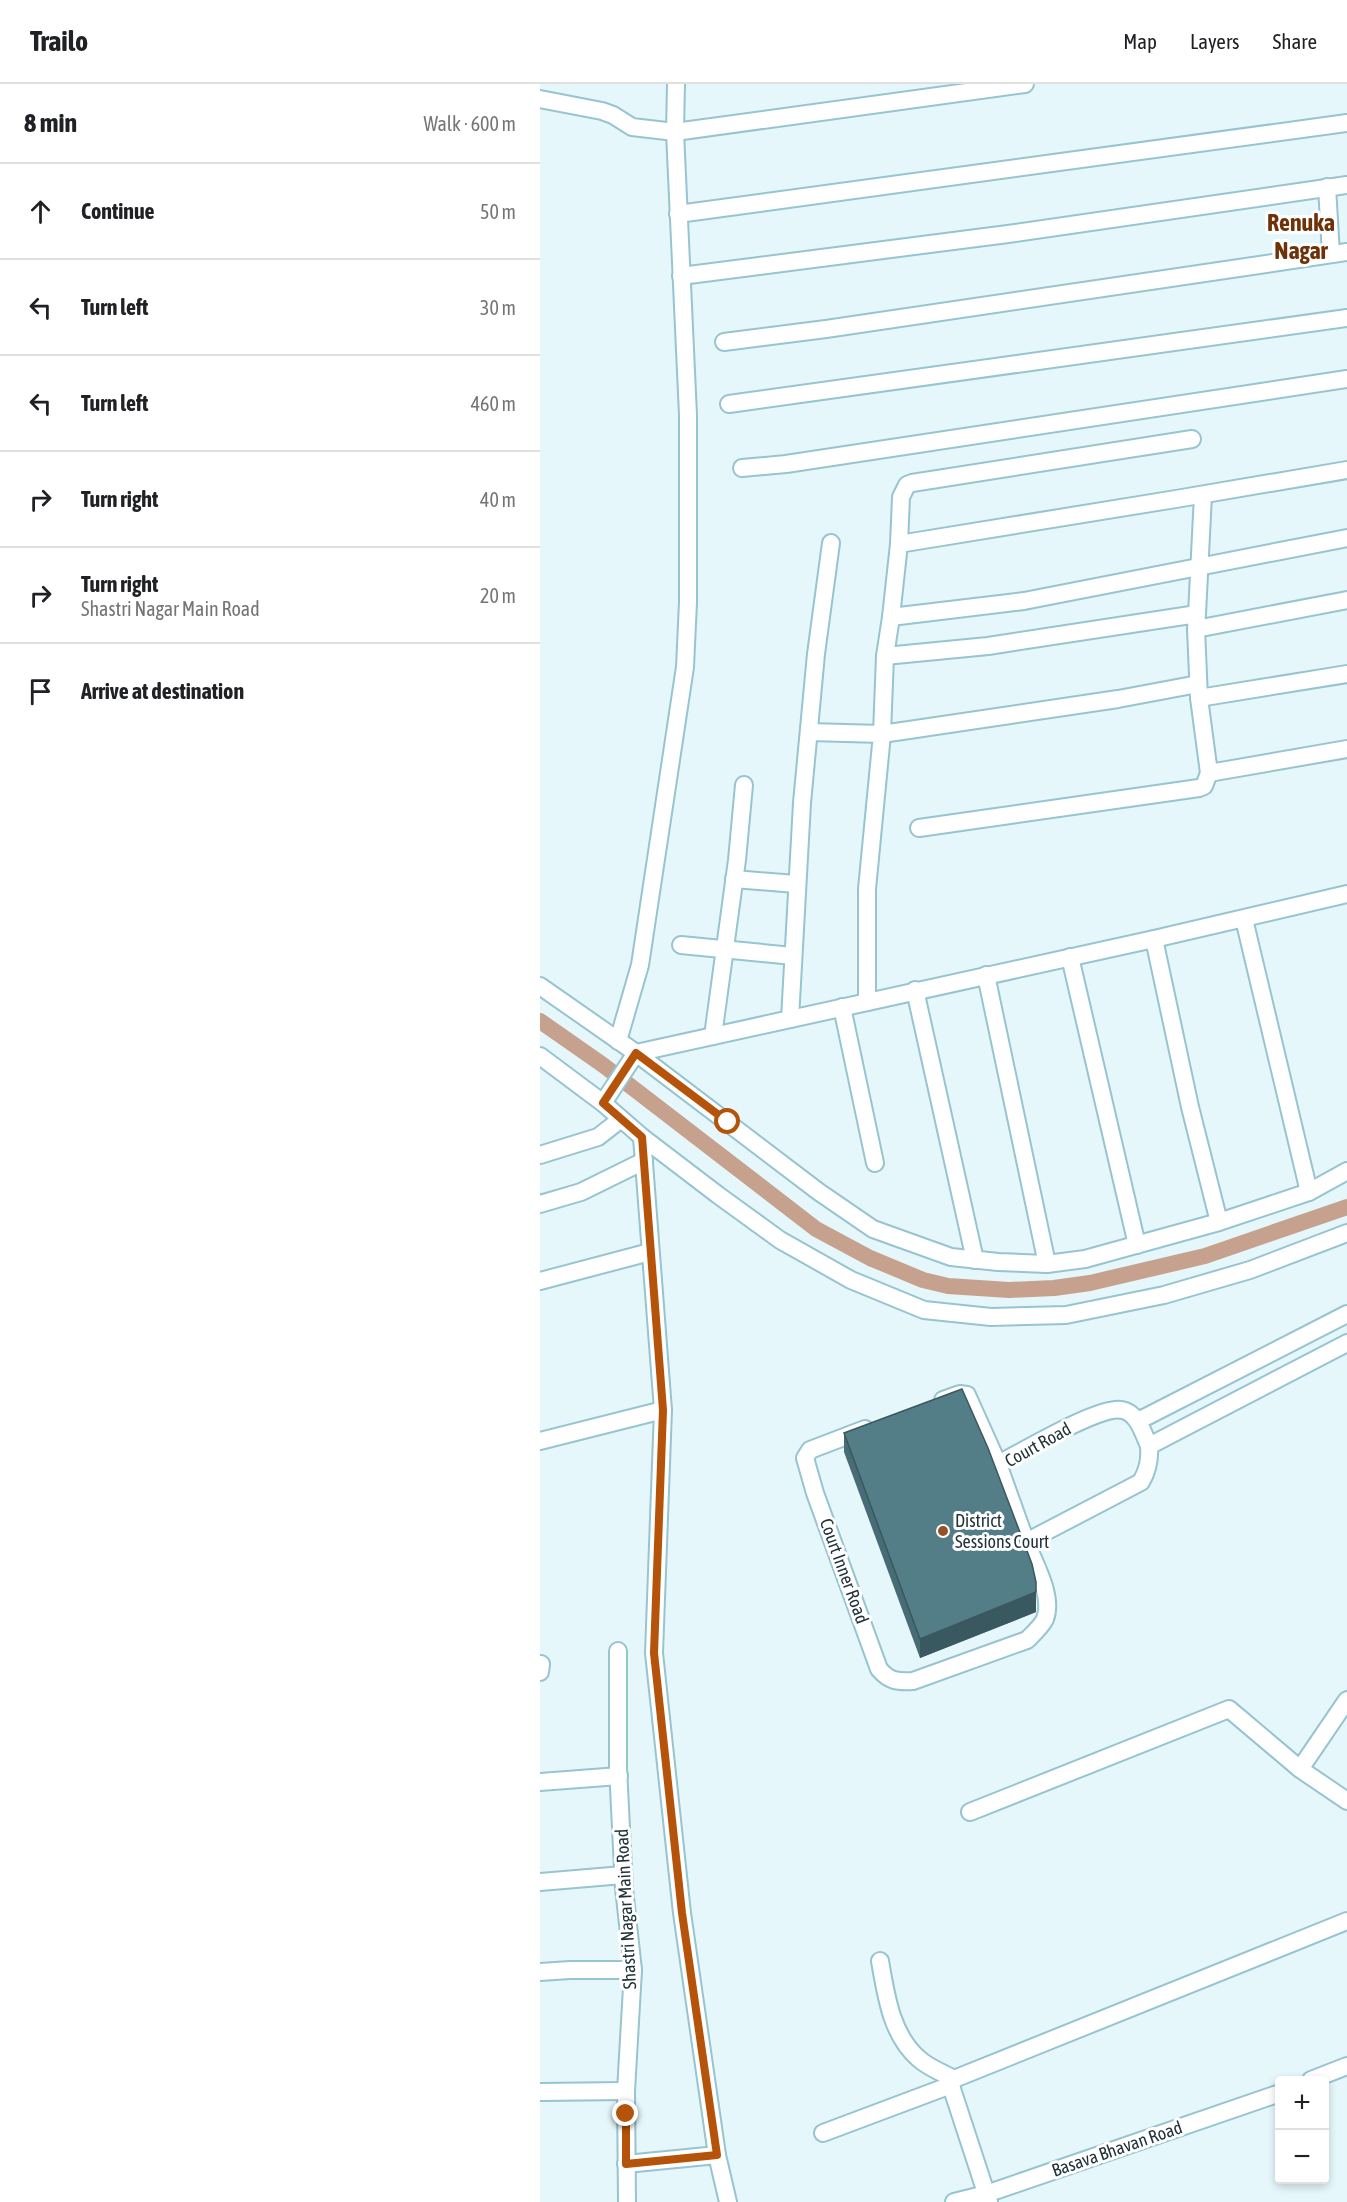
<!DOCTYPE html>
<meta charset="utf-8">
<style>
body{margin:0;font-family:"Asap Condensed",sans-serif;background:#f2f2f2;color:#202124}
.controls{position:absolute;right:18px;bottom:18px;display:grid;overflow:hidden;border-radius:6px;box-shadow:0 3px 9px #0003}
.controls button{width:54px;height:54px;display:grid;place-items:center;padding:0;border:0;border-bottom:2px solid #e0e0e0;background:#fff;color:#202124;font:30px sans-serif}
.stop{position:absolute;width:18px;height:18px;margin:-14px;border:4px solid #b45309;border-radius:50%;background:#fff}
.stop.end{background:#b45309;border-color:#fff;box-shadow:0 2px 6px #0008}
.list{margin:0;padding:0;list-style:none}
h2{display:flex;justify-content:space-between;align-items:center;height:78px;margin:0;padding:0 24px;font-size:26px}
h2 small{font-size:20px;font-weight:400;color:#757577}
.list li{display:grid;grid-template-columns:39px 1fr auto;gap:18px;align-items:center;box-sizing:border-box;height:96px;padding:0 24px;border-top:2px solid #e0e0e0}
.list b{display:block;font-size:22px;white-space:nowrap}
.list p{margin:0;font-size:20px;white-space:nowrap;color:#757577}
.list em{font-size:20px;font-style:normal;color:#757577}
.icon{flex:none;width:33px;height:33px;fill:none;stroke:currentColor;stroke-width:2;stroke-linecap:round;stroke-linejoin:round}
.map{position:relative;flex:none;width:807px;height:2118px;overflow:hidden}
header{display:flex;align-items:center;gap:36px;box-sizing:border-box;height:84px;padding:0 30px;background:#fff;border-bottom:2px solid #e0e0e0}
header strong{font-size:28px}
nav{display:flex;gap:33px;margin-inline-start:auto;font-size:21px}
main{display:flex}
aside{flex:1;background:#fff}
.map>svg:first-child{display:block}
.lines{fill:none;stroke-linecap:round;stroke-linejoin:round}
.canal{stroke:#c6a18e;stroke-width:16}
.minor-casing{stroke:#97c4d0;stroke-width:20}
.minor{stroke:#fff;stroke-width:16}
.wall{fill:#476c75}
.shaded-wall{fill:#3a585f}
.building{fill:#537e88;stroke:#3a585f;stroke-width:1.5}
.route{stroke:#b45309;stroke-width:8}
.poi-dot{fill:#975128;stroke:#fff;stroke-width:2}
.labels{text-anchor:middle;stroke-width:6;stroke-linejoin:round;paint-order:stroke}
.street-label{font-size:18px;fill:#213338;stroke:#fff}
.poi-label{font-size:18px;fill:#213338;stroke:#fff;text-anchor:start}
.district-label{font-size:24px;font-weight:bold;fill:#6f3208;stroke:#fff}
</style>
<header>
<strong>Trailo</strong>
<nav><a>Map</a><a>Layers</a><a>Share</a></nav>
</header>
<main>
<aside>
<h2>8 min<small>Walk · 600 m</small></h2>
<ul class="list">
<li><svg class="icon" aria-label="ahead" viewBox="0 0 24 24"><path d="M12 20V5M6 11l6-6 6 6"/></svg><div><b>Continue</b></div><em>50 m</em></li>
<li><svg class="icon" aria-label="left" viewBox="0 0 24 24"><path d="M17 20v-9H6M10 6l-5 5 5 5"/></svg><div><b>Turn left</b></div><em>30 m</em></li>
<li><svg class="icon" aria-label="left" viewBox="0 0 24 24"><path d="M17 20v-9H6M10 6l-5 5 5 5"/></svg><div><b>Turn left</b></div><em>460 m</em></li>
<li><svg class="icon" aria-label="right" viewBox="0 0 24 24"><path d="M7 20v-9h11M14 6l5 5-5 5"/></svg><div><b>Turn right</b></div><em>40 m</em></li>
<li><svg class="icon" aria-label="right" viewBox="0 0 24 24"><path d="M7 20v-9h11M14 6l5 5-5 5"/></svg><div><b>Turn right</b><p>Shastri Nagar Main Road</p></div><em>20 m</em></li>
<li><svg class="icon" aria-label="arrive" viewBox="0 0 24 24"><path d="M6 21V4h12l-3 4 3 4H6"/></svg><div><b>Arrive at destination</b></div></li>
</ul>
</aside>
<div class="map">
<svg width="807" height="2118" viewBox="0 0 807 2118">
<rect width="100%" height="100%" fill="#e5f7fb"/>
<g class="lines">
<polyline class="canal" points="0,937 63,981 276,1145 330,1174 383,1196 408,1202 469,1206 514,1204 550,1199 665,1172 807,1123"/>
<defs>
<g id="minor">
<polyline points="0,15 62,27 73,31 92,43 135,48 485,0"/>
<polyline points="787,103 791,170"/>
<polyline points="138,130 807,39"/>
<polyline points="141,192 468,150 807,101"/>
<polyline points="184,258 286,245 807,168"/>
<polyline points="189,320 807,234"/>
<polyline points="202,384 246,380 807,295"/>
<polyline points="807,386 636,415 359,460 351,533 484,517 807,454"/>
<polyline points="359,460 361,413 367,401 372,399 652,355"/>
<polyline points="657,530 663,411"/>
<polyline points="351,533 345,572 448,562 657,530 656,545 807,516"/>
<polyline points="656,545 659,614 669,689 807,665"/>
<polyline points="345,572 342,650 578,615 658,600"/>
<polyline points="659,614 807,590"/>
<polyline points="269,648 342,650 327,805 327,918"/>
<polyline points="379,744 659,704 664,702 669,689"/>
<polyline points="194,795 256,800"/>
<polyline points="704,835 769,1108"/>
<polyline points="614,855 650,1023 679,1138"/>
<polyline points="141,861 253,872"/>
<polyline points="530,873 597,1161"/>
<polyline points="446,891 507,1180"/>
<polyline points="0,902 96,969 279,1108 333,1145 411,1173 458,1178 507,1180 545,1175 679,1138 769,1108 807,1087"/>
<polyline points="375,906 435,1176"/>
<polyline points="302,923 335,1079"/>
<polyline points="250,935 262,719 276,570 291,459"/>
<polyline points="173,952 197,776 204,701"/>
<polyline points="78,957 100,881 145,583 148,518 148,331 135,48 136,0"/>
<polyline points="0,972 63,1019 102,1053 178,1111 240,1156 311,1196 384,1226 451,1233 526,1231 624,1211 710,1186 807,1149"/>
<polyline points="63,1019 96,969 614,855 807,810"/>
<polyline points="102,1053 123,1326 114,1569 142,1829 177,2071"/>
<polyline points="0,1071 58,1053 81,1035"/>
<polyline points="0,1120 41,1108 104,1077"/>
<polyline points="0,1197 110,1168"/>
<polyline points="403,1316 420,1310 427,1311 458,1380"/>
<polyline points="598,1337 807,1230"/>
<path d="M 325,1345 L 270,1366 L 265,1374 L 275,1409 L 339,1585 C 349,1597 357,1598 373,1597 L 487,1556 C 493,1550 501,1543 505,1535 C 514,1512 494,1479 486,1458"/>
<polyline points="0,1357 123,1326"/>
<path d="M 609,1362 C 603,1349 598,1329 582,1326 C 560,1321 482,1368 458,1380 L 486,1458 L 601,1398 C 608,1386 610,1376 609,1362 L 807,1259"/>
<polyline points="78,1567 78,1684 84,1804 93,1886 86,2007 87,2118"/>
<polyline points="0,1588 1,1580"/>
<polyline points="760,1685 807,1616"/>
<polyline points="0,1698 79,1692"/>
<polyline points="430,1728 689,1625 760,1685 807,1717"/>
<polyline points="0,1798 83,1791"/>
<path d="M 340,1877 C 346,1911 351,1950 378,1974 C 387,1983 403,1989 414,1995"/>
<polyline points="0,1888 30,1886 93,1886"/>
<polyline points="771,1996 807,1982"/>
<polyline points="0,2008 86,2007"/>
<polyline points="283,2049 411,2001"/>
<polyline points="86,2080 177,2071 188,2118"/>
<polyline points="414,2118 446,2110 740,2009"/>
<polyline points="449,2118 413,2008 411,2001 414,1995 807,1837"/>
</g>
</defs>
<use href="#minor" class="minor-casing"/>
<use href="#minor" class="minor"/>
</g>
<polygon class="wall" points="304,1349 496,1517 496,1528 380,1574 304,1368"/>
<polygon class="shaded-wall" points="496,1498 496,1528 380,1574 380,1555"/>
<polygon class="building" points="422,1305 448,1364 492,1480 496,1498 496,1508 380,1555 304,1349"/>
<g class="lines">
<polyline class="route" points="86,2030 86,2080 177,2071 142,1829 114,1569 123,1326 102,1053 63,1019 96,969 188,1038"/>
</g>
<circle class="poi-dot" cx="403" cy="1447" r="6"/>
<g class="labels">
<g class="street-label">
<text transform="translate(498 1361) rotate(-29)" y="6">Court Road</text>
<text transform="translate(304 1487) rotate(70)" y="6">Court Inner Road</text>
<text transform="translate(86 1825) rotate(-93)" y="6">Shastri Nagar Main Road</text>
<text transform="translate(577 2065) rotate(-19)" y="6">Basava Bhavan Road</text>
</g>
<g class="poi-label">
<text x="415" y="1443">District<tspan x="415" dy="21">Sessions Court</tspan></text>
</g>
<g class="district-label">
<text x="761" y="147">Renuka<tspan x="761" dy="28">Nagar</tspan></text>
</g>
</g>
</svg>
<div class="controls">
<button>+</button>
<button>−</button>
</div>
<div class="stop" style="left:188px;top:1038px"></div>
<div class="stop end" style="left:86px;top:2030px"></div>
</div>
</main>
